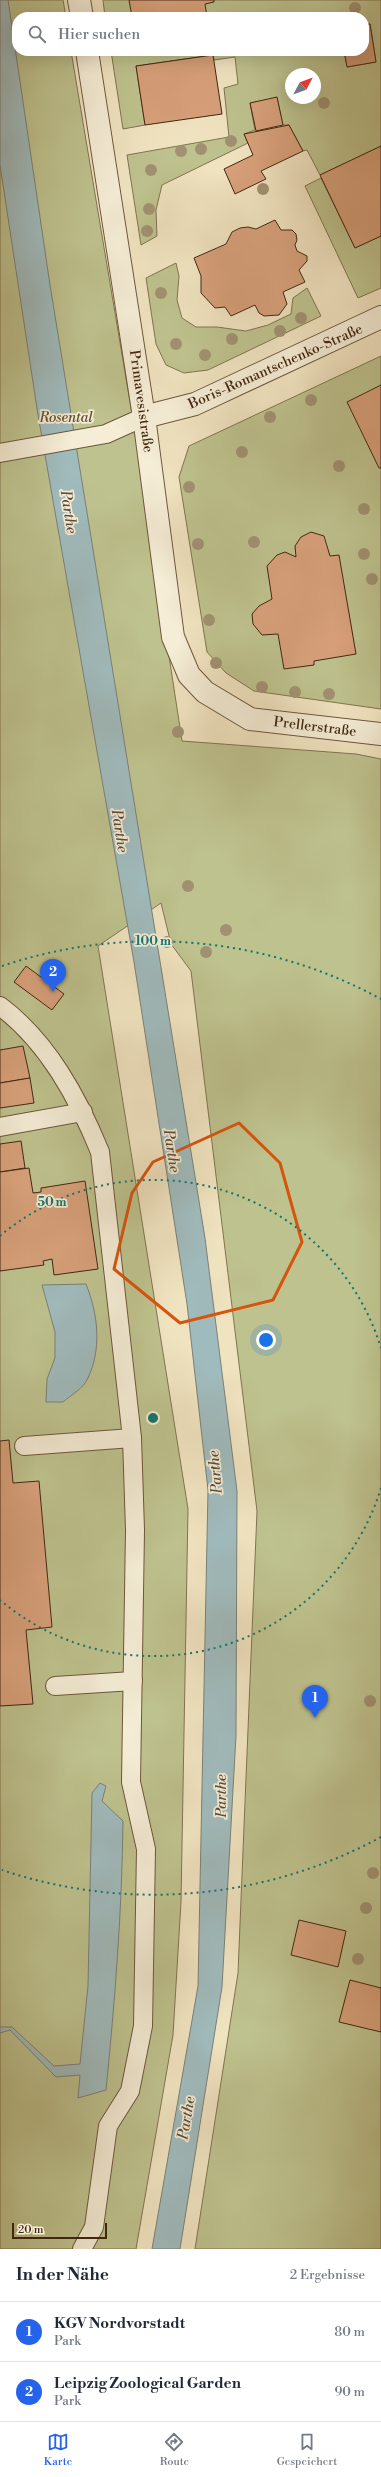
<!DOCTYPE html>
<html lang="de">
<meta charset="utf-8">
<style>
body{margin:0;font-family:"Libre Bodoni",serif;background:#f2f2f3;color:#1f2937}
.compass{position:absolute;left:285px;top:68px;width:36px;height:36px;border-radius:50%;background:#fff;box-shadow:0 4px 16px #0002;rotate:49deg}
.scale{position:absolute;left:12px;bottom:10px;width:95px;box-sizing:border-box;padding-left:4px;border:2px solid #422710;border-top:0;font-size:11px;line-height:14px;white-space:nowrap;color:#422710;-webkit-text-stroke:3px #f5edd6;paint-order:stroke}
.you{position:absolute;left:266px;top:1340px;width:14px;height:14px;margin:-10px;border:3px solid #fff;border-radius:50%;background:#1a73e8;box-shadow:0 0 0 6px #1a73e833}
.badge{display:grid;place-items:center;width:26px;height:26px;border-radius:50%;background:#2563eb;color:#fff;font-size:13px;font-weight:700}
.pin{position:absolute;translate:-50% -33px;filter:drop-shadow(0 1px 2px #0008)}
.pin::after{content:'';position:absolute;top:21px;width:14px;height:12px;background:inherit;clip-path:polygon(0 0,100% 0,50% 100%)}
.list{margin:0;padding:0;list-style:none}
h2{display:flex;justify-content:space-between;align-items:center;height:52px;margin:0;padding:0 16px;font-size:17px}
h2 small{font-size:13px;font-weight:400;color:#747a83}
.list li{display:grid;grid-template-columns:26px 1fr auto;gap:12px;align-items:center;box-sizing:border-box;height:60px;padding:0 16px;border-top:1px solid #e0e1e3}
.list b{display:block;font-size:15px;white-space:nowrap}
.list p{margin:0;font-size:13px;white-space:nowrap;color:#747a83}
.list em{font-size:13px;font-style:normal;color:#747a83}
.icon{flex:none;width:22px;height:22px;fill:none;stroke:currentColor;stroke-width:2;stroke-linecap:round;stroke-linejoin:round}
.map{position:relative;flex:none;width:381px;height:2249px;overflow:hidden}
.search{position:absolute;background:#fff;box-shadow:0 4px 16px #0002;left:12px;right:12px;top:12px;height:44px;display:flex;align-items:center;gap:10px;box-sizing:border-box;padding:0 14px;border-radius:16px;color:#747a83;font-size:15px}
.sheet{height:172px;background:#fff}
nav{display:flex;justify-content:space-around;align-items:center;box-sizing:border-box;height:56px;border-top:1px solid #e0e1e3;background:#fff;font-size:11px;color:#747a83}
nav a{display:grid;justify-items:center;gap:2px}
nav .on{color:#2563eb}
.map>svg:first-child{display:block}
.green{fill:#bec28e;stroke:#80744f;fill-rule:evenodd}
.water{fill:#a0bbbd;stroke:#7a8078}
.building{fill:#d7a07a;stroke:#422710}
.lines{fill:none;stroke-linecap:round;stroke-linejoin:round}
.service-casing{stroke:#6e563c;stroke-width:20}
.minor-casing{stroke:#6e563c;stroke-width:24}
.service{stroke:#f5edd6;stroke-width:18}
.minor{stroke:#f5edd6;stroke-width:22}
.tree{fill:#a19171}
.marked{fill:none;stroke:#d7540c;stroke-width:3;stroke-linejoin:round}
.ring{fill:none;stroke:#0f766e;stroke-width:2;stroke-dasharray:2 4}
.labels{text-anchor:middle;stroke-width:3.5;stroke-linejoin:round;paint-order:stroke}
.street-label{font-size:14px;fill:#422710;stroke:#f5edd6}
.park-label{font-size:14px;font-style:italic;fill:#614e30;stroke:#f5edd6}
.water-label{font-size:15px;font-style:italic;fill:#5a4c3b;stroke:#f5edd6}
.centre{fill:#0f766e;stroke:#f5edd6;stroke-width:2}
.ring-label{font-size:12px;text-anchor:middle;font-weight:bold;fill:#0f766e;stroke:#f5edd6;stroke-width:3.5;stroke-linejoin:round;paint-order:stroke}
</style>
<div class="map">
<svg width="381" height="2249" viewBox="0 0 381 2249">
<rect width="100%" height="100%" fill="#f0e3c0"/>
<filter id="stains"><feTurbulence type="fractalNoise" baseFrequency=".005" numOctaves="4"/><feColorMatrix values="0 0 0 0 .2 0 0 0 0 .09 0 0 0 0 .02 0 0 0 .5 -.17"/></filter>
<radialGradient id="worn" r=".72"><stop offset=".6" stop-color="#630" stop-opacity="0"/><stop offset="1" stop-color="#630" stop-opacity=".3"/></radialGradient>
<g class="green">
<polygon points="0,0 63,0 66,17 17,17 17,51 71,51 133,420 182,741 356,754 381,759 381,2249 195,2249 238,1973 257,1511 191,971 171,944 161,903 98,946 188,1509 181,1902 173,2035 136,2249 0,2249"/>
<path d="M 103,0 L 381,0 L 381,146 L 320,175 L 307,150 L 303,151 L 289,125 L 283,125 L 277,98 L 250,103 L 255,130 L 244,134 L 248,143 L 162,185 L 156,210 L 157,236 L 141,245 L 127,155 L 229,137 L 224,88 L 238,84 L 235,57 L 214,60 L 213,55 L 136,66 L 145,125 L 123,129 L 111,51 L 344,51 L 347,67 L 376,62 L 370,24 L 364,25 L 364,17 L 105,17 ZM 291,74 L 315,74 L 315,98 L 291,98 Z"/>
<polygon points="321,178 355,248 381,236 381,288 358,298 305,186"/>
<polygon points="176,263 179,276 177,300 182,318 196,327 217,327 246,331 268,325 291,314 293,298 307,288 321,316 208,370 184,373 166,365 156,344 146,278"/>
<polygon points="381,356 381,709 254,691 226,673 207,652 179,477 189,446"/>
</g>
<g class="water">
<polygon points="0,0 8,0 50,285 205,1238 237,1491 236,1736 222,1987 180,2249 152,2249 198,1986 208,1490 187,1304 134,962 38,415 0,165"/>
<path d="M 86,1284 C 98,1314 102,1348 88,1378 C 84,1388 71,1395 63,1402 L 46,1402 L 47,1379 L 55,1358 L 55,1332 L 42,1285 Z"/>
<path d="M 100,1783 L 106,1786 L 102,1801 L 123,1821 C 122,1911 115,2000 106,2090 L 78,2098 L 80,2075 L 56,2077 L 10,2030 L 0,2033 L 0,2027 L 12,2027 L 54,2066 L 80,2064 L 88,1986 L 92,1793 Z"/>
</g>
<g class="building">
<polygon points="129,0 214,0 214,2 205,4 207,17 132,17"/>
<polygon points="370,24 376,62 347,67 344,51 364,51 364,25"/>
<polygon points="213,55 222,114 145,125 136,66"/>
<polygon points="277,97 283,125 256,131 250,103"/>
<polygon points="289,125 303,151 261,171 266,179 235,194 224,169 253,155 244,134"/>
<polygon points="381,146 381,236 355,248 320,175"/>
<polygon points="275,220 281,230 292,230 296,234 297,240 295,245 297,251 307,256 307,261 299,270 305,282 283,292 287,304 279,315 264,316 259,313 255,305 231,316 225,307 215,308 201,293 201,276 194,258 226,244 232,232 240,228 248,227 256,229"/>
<polygon points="381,385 381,468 379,468 347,402"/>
<polygon points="311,532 324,536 330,556 339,555 356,654 314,661 314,665 284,669 278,634 262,635 253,624 252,614 259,606 272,599 267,566 277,555 285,552 296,557 295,546 301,537"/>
<polygon points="26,966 64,994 52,1010 14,982"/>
<polygon points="23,1046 30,1078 0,1083 0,1050"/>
<polygon points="30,1078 34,1103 0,1108 0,1083"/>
<polygon points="21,1141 25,1168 0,1172 0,1144"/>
<polygon points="29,1168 33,1193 41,1192 41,1188 85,1181 98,1269 54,1275 52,1259 43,1261 44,1265 0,1271 0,1172"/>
<polygon points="9,1440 13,1483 39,1481 52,1627 26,1630 33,1704 0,1706 0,1441"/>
<polygon points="299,1920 346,1931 338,1967 291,1955"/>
<polygon points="350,1980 381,1988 381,2032 339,2022"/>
</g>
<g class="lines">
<defs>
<g id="service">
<polyline points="0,453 106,434 144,417"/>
<path d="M 0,1006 C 48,1042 78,1098 100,1152 L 132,1438 L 135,1530 L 131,1782 L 146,1849 L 143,2026 L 130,2091 L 108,2126 L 94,2227 L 82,2249"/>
<polyline points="0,1127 83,1112"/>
<polyline points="24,1446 132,1438"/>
<polyline points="55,1686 133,1681"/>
</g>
<g id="minor">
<polyline points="79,0 82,17"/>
<polyline points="87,51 144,417 173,637 189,675 205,692 250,719 381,734"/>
<polyline points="144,417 195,404 381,317"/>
</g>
</defs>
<use href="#service" class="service-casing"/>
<use href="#minor" class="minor-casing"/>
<use href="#service" class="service"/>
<use href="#minor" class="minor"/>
</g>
<g class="tree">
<circle cx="355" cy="8" r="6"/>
<circle cx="324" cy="103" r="6"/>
<circle cx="231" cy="141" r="6"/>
<circle cx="201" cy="149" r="6"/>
<circle cx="181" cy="151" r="6"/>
<circle cx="151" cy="170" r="6"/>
<circle cx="263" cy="189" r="6"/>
<circle cx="149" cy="209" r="6"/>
<circle cx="147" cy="231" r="6"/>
<circle cx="161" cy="293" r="6"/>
<circle cx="301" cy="318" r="6"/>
<circle cx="280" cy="331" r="6"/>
<circle cx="232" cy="339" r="6"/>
<circle cx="176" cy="344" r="6"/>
<circle cx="205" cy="355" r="6"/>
<circle cx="311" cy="400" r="6"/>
<circle cx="270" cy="417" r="6"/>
<circle cx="242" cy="452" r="6"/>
<circle cx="339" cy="466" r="6"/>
<circle cx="189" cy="487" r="6"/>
<circle cx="364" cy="509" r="6"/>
<circle cx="254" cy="542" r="6"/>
<circle cx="198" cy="544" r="6"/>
<circle cx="364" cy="554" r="6"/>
<circle cx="372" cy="579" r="6"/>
<circle cx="209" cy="620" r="6"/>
<circle cx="216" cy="663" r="6"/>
<circle cx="262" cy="687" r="6"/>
<circle cx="295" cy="692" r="6"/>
<circle cx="329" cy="694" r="6"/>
<circle cx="178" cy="732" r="6"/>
<circle cx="188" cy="886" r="6"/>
<circle cx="226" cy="930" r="6"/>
<circle cx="167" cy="942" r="6"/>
<circle cx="206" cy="952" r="6"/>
<circle cx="370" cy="1701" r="6"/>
<circle cx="373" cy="1873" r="6"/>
<circle cx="366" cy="1908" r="6"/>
<circle cx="358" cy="1959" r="6"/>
</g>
<path class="marked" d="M 239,1123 L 280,1163 L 302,1242 L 273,1300 L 180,1323 L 114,1269 L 132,1193 L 153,1162 Z"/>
<g class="ring">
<path d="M381 1488A238 238 0 0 1 0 1600M0 1236A238 238 0 0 1 381 1348"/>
<path d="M381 1837A477 477 0 0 1 2 1870M2 966A477 477 0 0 1 381 999"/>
</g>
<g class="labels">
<g class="street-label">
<text transform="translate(275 366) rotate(-24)" y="5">Boris-Romantschenko-Straße</text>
<text transform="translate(142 401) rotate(82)" y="5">Primavesistraße</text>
<text transform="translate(315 726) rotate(7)" y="5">Prellerstraße</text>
</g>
<g class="park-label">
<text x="66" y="422">Rosental</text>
</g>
<g class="water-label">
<text transform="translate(69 512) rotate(81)" y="5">Parthe</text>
<text transform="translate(120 831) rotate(81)" y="5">Parthe</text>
<text transform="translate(172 1151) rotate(81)" y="5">Parthe</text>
<text transform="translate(215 1472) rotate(-95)" y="5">Parthe</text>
<text transform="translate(221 1796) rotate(-90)" y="5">Parthe</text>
<text transform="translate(186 2118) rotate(-80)" y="5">Parthe</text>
</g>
</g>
<circle cx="153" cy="1418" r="6" class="centre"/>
<g class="ring-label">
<text x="153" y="945">100 m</text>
<text x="52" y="1206">50 m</text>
</g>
<rect width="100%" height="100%" filter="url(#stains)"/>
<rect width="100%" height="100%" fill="url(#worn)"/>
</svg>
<svg class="compass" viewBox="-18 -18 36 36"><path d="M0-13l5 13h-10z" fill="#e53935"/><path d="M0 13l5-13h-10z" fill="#747a83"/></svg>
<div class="scale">20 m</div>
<div class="you"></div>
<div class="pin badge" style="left:315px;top:1718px">1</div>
<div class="pin badge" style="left:53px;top:992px">2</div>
<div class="search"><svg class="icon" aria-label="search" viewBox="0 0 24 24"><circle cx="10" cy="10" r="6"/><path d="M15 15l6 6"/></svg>Hier suchen</div>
</div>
<section class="sheet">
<h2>In der Nähe<small>2 Ergebnisse</small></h2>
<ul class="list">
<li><span class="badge">1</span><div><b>KGV Nordvorstadt</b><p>Park</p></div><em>80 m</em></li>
<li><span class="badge">2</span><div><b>Leipzig Zoological Garden</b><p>Park</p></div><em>90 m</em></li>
</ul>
</section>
<nav>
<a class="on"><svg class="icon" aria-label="map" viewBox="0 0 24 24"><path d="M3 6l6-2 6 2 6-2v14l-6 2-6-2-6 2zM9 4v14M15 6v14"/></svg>Karte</a>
<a><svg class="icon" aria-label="directions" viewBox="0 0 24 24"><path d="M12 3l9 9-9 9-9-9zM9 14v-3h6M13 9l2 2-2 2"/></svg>Route</a>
<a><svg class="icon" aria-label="saved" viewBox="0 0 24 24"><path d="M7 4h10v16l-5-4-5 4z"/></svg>Gespeichert</a>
</nav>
